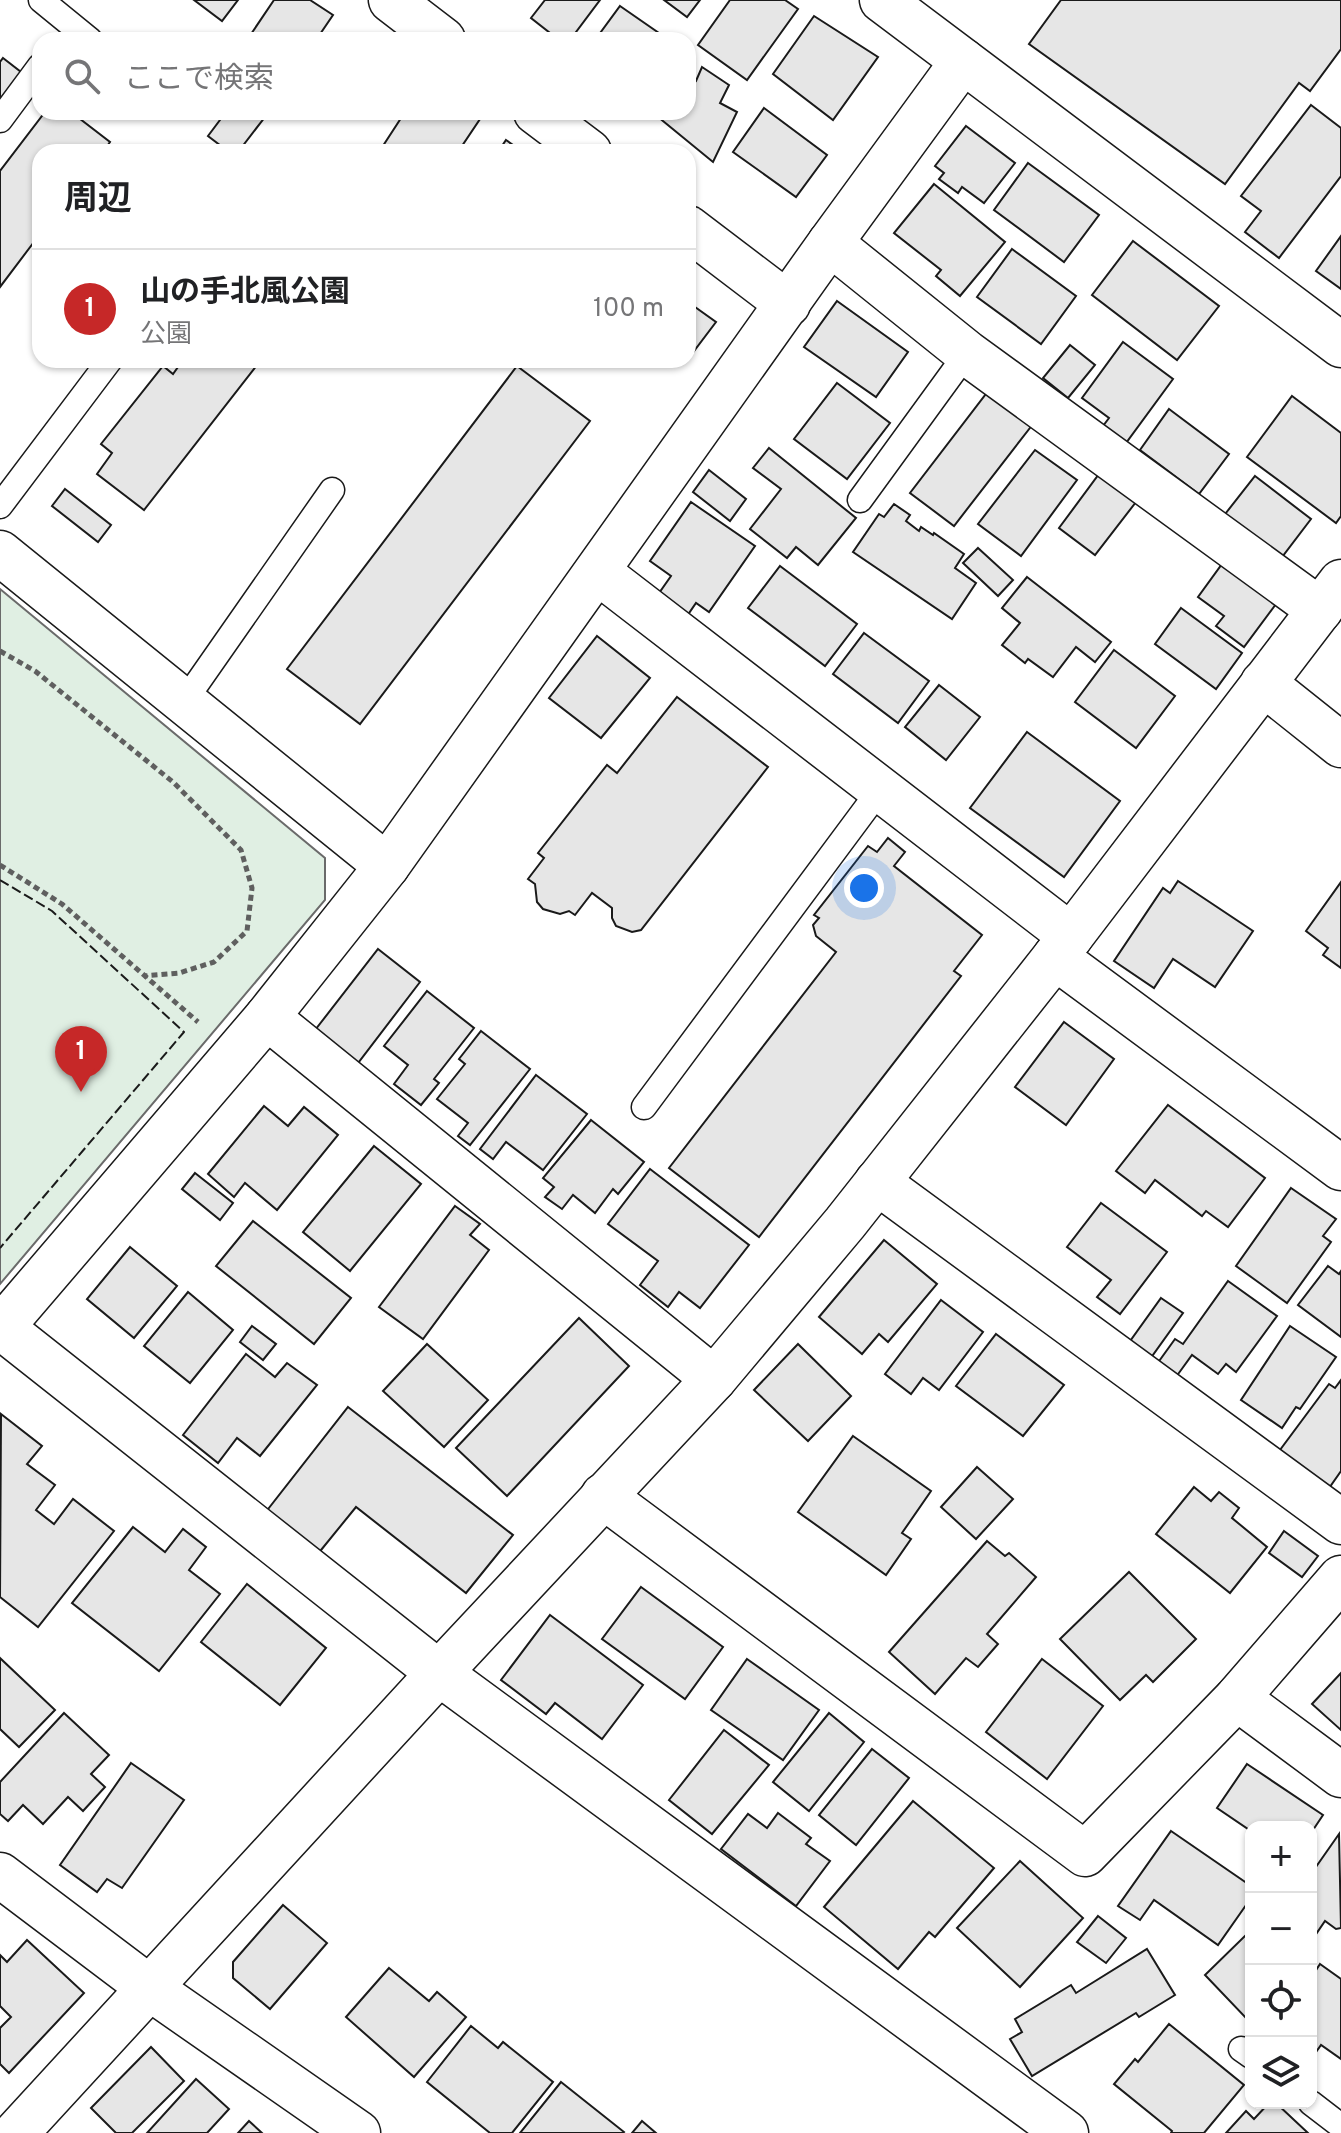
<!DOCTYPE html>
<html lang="ja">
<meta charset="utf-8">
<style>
body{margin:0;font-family:Overpass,"Noto Sans JP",sans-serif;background:#f2f2f2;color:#202124}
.controls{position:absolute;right:24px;bottom:24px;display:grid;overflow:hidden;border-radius:16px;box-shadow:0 2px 6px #0004}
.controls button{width:72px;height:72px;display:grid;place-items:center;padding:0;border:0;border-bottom:2px solid #e0e0e0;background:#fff;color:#202124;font:40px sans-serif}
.you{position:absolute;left:864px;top:888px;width:28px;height:28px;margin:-20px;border:6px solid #fff;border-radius:50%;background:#1a73e8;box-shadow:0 0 0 12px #1a73e833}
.badge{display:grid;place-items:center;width:52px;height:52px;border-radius:50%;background:#c62828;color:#fff;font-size:26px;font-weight:700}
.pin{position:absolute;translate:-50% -66px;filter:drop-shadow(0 2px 4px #0008)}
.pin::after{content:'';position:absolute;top:42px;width:28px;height:24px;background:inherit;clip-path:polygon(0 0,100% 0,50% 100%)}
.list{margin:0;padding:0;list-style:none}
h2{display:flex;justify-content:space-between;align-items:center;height:104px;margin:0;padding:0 32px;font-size:34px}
h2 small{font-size:26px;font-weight:400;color:#757577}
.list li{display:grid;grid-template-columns:52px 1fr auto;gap:24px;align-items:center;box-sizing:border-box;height:120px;padding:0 32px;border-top:2px solid #e0e0e0}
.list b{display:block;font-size:30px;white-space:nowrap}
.list p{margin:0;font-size:26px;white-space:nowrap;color:#757577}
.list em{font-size:26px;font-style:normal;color:#757577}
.icon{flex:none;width:44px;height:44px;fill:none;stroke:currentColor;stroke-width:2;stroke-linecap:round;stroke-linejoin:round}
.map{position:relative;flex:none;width:1341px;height:2133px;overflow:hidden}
.search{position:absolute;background:#fff;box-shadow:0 2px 6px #0004;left:32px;top:32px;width:664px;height:88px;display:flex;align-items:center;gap:20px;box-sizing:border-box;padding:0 28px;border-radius:24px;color:#757577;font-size:30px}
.panel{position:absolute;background:#fff;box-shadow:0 2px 6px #0004;left:32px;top:144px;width:664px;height:224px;border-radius:24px}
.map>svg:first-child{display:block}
.green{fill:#e0efe3;stroke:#6a6a6a;stroke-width:2}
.building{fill:#e6e6e6;stroke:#1a1a1a;stroke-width:2}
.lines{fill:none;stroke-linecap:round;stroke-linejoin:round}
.lane-casing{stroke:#1a1a1a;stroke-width:27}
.street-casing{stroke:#1a1a1a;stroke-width:47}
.path{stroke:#5f5f5f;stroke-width:5;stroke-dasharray:6 4;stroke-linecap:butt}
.lane{stroke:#fff;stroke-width:24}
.street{stroke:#fff;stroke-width:44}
.fence{stroke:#1a1a1a;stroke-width:2;stroke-dasharray:10 4;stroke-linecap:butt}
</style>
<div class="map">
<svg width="1341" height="2133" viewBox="0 0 1341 2133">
<rect width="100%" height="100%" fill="#fff"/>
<polygon class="green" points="0,589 325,858 325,900 0,1284"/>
<g class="building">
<polygon points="194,0 238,0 222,21"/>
<polygon points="274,0 310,0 333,15 316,40 247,40"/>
<polygon points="545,0 600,0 570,40 559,40 531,18"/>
<polygon points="664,0 700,0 687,17"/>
<polygon points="730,0 785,0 798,9 747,80 698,45"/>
<polygon points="1061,0 1341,0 1341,49 1310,91 1299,83 1225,184 1029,44"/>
<polygon points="620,6 669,40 595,40"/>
<polygon points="814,16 878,57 833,120 773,74"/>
<polygon points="3,58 21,72 0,100 0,62"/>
<polygon points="702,67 729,85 720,103 737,112 713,162 652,112 688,112 688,78 696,81"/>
<polygon points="1311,105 1341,128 1341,176 1279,258 1245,232 1261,211 1241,196"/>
<polygon points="764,108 827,155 796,197 733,152"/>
<polygon points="45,112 71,112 110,142 103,152 40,152 40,234 0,287 0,171"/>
<polygon points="226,112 258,112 265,117 238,152 229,152 208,136"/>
<polygon points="405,112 468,112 480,119 462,146 472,152 379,152"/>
<polygon points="966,126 1015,163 984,203 962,187 958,193 939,179 944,173 935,166"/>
<polygon points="506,140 523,152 498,152"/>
<polygon points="1028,163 1099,215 1064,262 994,210"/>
<polygon points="934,184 1005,242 960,296 936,276 941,270 894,233"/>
<polygon points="1341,236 1341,289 1316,271"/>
<polygon points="1133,241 1219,306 1177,360 1092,295"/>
<polygon points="1012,249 1076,296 1041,344 977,297"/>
<polygon points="837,301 908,352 876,397 804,347"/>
<polygon points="688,302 716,322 688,359"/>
<polygon points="1123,342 1173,379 1126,443 1103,426 1109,418 1082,398"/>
<polygon points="1070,345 1095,365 1068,398 1043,378"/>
<polygon points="183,360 261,360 144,510 97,474 112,453 101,444 163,366 173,374"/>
<polygon points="517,366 590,421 360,724 287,669"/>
<polygon points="837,383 890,423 847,479 794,439"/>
<polygon points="989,390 1033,424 954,526 910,493"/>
<polygon points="1292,396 1341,433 1341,516 1336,523 1247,457"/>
<polygon points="1169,409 1229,454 1199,494 1140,450"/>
<polygon points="769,448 856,518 818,565 796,547 787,558 750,529 781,489 753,468"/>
<polygon points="1035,450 1077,480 1021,556 978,524"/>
<polygon points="709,470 746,499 730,521 693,492"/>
<polygon points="1099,474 1136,502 1095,555 1059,528"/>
<polygon points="1255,476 1311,519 1279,561 1222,518"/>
<polygon points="65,489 111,525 98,542 52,506"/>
<polygon points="691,502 755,546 709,612 696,603 687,616 657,596 671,576 650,561"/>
<polygon points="894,504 910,515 906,521 919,531 921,527 933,535 934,533 964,554 955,568 976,583 952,619 853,552 879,514 884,517"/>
<polygon points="978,548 1013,580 998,596 963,563"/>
<polygon points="1222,564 1276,604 1244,647 1216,626 1224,616 1198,597"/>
<polygon points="780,566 857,624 825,666 748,608"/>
<polygon points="1027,577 1111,642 1095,662 1076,647 1053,677 1028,659 1025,663 1002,645 1020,623 1002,608"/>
<polygon points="1181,608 1242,653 1216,689 1155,644"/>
<polygon points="864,633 929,681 898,723 833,674"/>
<polygon points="597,636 650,678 601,738 549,698"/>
<polygon points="1114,650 1175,696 1136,748 1075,702"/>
<polygon points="939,685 980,717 946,760 905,727"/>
<polygon points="677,697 768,767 641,930 632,932 616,926 612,918 612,908 592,893 575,915 569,911 560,914 543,909 537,902 535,884 528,879 544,858 538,853 607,765 617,773"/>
<polygon points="1027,732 1120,801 1064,877 970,808"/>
<polygon points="888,838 905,852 894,866 982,935 954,971 961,976 759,1237 669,1168 836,952 816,936 813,925 819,918 814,915 868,846 877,852"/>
<polygon points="1178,881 1253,931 1215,987 1173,959 1154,988 1114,961 1163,888 1170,893"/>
<polygon points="1341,882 1341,968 1323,955 1328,948 1306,931"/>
<polygon points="378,949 420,982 355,1067 312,1034"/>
<polygon points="427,991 474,1028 434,1079 439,1083 421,1105 394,1084 408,1065 384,1046"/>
<polygon points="1064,1022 1114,1059 1066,1125 1015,1087"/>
<polygon points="481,1031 530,1069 470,1145 458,1136 468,1123 437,1099 465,1064 459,1059"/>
<polygon points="536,1075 587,1114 543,1170 506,1142 493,1159 480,1149"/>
<polygon points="1168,1105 1265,1178 1228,1227 1206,1211 1202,1216 1155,1180 1145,1193 1116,1171"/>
<polygon points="264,1106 288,1126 304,1107 338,1135 277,1210 245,1183 234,1197 208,1174"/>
<polygon points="591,1120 644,1162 618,1194 613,1189 595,1213 573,1195 562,1209 545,1197 554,1187 543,1178"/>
<polygon points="374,1146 421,1184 350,1271 303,1232"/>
<polygon points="650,1169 749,1245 700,1308 679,1292 668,1307 640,1285 658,1261 608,1224"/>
<polygon points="195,1173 233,1203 220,1220 182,1189"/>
<polygon points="1291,1188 1336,1219 1323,1236 1331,1242 1287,1303 1236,1266"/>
<polygon points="1101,1203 1167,1252 1120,1314 1097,1297 1111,1280 1067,1247"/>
<polygon points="455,1206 480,1224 470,1235 489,1250 423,1339 379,1307"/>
<polygon points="253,1221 351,1298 314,1344 216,1266"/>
<polygon points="884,1240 937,1284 888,1342 879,1334 862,1354 819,1317"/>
<polygon points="130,1247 177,1286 134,1338 87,1299"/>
<polygon points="1328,1266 1339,1274 1341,1271 1341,1337 1298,1305"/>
<polygon points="1228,1281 1277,1316 1236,1372 1226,1364 1218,1374 1192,1355 1176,1377 1157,1364 1175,1339 1183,1344"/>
<polygon points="188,1292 233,1330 190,1383 144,1346"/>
<polygon points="1161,1298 1183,1313 1150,1359 1128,1344"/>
<polygon points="941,1300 983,1332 939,1390 923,1378 911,1394 885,1374"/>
<polygon points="579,1318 629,1366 507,1496 456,1448"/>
<polygon points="252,1326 276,1344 263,1360 240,1342"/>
<polygon points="1290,1326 1336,1357 1300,1409 1296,1407 1282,1428 1241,1400"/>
<polygon points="996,1334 1064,1385 1023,1436 956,1386"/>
<polygon points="427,1344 488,1400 444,1447 383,1391"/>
<polygon points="798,1344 851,1396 808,1441 754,1390"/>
<polygon points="246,1354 275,1377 287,1363 317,1385 260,1456 237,1438 218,1463 183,1435"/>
<polygon points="1341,1380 1341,1471 1327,1491 1277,1454 1329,1384 1335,1388"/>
<polygon points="348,1407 513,1535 466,1593 356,1507 317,1555 265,1513"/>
<polygon points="1,1414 42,1446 27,1464 55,1485 36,1510 54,1524 73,1499 114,1531 38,1627 0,1597"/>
<polygon points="853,1436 931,1491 902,1533 911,1539 886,1575 798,1512"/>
<polygon points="977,1467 1013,1499 976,1539 941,1507"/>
<polygon points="1194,1487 1211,1501 1219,1492 1239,1508 1232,1518 1267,1547 1230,1593 1156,1534"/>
<polygon points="133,1527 165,1552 183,1529 206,1547 189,1570 220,1594 159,1671 72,1603"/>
<polygon points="1284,1531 1318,1556 1302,1577 1269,1553"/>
<polygon points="987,1541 1005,1556 1009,1553 1036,1577 987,1634 998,1644 978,1667 966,1658 935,1694 889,1652"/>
<polygon points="1129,1572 1196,1639 1153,1682 1146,1675 1120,1700 1060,1639"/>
<polygon points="247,1584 326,1648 280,1705 201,1642"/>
<polygon points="641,1587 723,1647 685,1699 602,1639"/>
<polygon points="550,1615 643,1685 602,1739 555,1703 546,1714 501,1680"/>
<polygon points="0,1658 55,1710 19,1747 0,1729"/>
<polygon points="747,1659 819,1710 783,1760 711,1710"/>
<polygon points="1042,1659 1103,1706 1047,1779 986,1732"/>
<polygon points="1341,1673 1341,1730 1312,1704"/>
<polygon points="64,1713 109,1755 91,1774 105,1787 83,1811 68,1797 43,1824 23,1805 8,1821 0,1814 0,1782"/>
<polygon points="829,1713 864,1742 809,1811 773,1782"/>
<polygon points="724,1730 769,1765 712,1834 669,1800"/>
<polygon points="872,1749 909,1778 856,1845 819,1815"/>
<polygon points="131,1763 184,1800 122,1888 107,1879 97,1892 60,1865"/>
<polygon points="1247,1764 1323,1815 1311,1833 1311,1827 1251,1827 1251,1831 1217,1808"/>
<polygon points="913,1801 994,1868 935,1937 929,1932 898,1969 824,1907"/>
<polygon points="778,1813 811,1838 806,1844 830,1861 796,1906 721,1849 748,1814 767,1828"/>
<polygon points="1171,1831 1251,1886 1251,1898 1218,1945 1154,1900 1140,1920 1118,1906"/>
<polygon points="1339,1834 1341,1928 1336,1929 1325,1921 1312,1940 1311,1874"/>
<polygon points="1020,1861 1083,1918 1020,1987 957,1928"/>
<polygon points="283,1905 327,1943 270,2009 233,1978 233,1962"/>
<polygon points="1098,1916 1126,1938 1106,1963 1077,1942"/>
<polygon points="1249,1932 1251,2012 1245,2017 1205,1975"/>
<polygon points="27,1940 84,1993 9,2073 0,2064 0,2028 11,2017 0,2006 0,1955 7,1962"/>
<polygon points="1147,1949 1175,1995 1139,2017 1136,2013 1032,2076 1010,2039 1022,2032 1015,2019 1071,1985 1076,1993"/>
<polygon points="1320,1964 1341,1979 1341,2059 1321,2045 1314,2055 1311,2053 1311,1978"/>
<polygon points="389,1968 429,2001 437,1992 466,2017 414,2077 346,2017"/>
<polygon points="1169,2024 1244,2085 1204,2133 1171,2133 1172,2131 1114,2084 1135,2059 1138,2062"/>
<polygon points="471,2026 498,2048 503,2042 553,2082 512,2133 490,2133 427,2082"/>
<polygon points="151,2047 184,2081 132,2133 116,2133 91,2108"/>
<polygon points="196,2079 229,2109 207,2133 147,2133"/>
<polygon points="561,2082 624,2132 623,2133 520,2133"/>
<polygon points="1269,2103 1276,2103 1308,2133 1226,2133 1246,2111 1254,2119"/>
<polygon points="249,2121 262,2133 238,2133"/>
<polygon points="642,2121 656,2133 632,2133"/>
</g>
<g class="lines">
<defs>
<g id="lane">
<polyline points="41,0 90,40"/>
<polyline points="0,120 40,66"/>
<polyline points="860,500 967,353"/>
<polyline points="0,506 110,360"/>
<polyline points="184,702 332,490"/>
<polyline points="644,1107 879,791"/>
<polyline points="1241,2049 1251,2056"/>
<polyline points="1311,2103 1341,2126"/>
</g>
<g id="street">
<polyline points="391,0 443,40"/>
<polyline points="882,0 1341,345"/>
<polyline points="536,112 589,152"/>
<polyline points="688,228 788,304"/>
<polyline points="830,243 967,353 1320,610"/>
<polyline points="0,553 387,866"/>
<polyline points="598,572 1071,936"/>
<polyline points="1263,683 1341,745"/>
<polyline points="1055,957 1341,1168"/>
<polyline points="267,1017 714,1379"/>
<polyline points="877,1182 1341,1522"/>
<polyline points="1,1327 439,1673 1066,2133"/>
<polyline points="0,1329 267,1017 387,866 830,243 963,61"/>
<polyline points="603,1496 1085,1854 1237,1698 1341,1578"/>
<polyline points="1237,1698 1341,1775"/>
<polyline points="0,1875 151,1989 358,2133"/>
<polyline points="16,2133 439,1673 714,1379 845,1223 1055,957 1341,582"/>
</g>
</defs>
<use href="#lane" class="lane-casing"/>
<use href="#street" class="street-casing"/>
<g class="path">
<polyline points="0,651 35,671 173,782 241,850 252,888 247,931 214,962 179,973 144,976"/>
<polyline points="0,865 62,904 198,1022"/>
</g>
<use href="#lane" class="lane"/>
<use href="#street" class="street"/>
<polyline class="fence" points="0,880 52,911 184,1032 0,1248"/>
</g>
</svg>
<div class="controls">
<button>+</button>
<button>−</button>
<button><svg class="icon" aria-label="locate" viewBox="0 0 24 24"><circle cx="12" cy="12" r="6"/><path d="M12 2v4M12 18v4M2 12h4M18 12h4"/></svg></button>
<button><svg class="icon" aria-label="layers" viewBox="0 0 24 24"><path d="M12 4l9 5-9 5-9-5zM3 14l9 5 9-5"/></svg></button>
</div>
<div class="you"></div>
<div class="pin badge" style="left:81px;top:1092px">1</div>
<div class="search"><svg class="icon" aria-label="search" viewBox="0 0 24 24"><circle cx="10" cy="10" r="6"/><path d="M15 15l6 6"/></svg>ここで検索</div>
<section class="panel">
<h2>周辺<small></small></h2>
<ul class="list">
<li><span class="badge">1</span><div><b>山の手北風公園</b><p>公園</p></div><em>100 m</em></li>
</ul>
</section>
</div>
